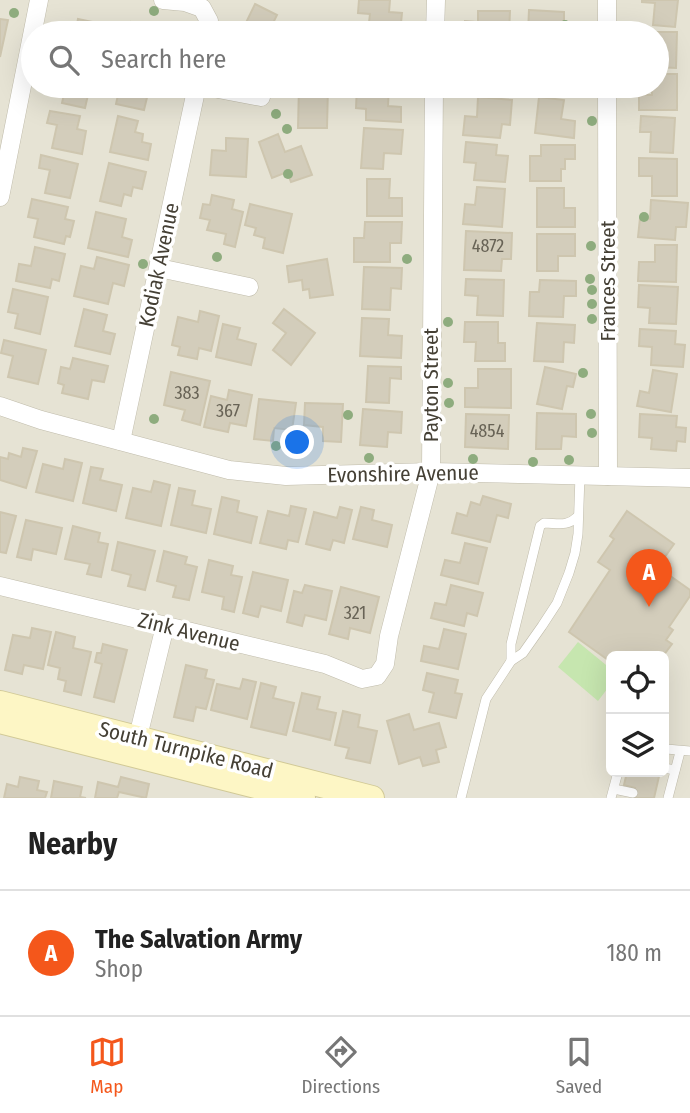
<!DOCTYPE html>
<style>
body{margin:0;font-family:"Fira Sans Condensed",sans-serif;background:#f6f6f6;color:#222}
.controls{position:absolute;right:21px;bottom:21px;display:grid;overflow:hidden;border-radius:10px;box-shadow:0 7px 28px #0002}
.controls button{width:63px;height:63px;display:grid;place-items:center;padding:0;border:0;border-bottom:2px solid #e0e0e0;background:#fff;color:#222;font:35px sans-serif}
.you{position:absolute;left:298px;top:443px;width:24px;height:24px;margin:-18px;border:5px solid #fff;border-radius:50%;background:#1a73e8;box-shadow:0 0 0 10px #1a73e833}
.badge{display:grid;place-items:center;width:46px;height:46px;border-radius:50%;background:#f4571b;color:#fff;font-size:23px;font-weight:700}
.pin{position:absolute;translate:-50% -58px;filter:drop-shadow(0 2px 4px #0008)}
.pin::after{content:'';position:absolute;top:37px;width:24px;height:21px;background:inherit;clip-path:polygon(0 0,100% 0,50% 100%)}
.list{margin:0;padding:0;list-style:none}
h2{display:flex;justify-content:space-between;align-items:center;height:91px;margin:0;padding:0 28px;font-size:30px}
h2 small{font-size:23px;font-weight:400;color:#767676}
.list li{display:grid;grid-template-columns:46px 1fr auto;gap:21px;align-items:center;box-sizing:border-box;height:126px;padding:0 28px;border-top:2px solid #e0e0e0}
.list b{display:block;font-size:26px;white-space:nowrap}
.list p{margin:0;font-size:23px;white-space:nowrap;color:#767676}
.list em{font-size:23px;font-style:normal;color:#767676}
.icon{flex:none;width:38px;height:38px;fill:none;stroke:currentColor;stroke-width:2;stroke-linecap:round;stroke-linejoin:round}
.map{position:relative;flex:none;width:690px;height:798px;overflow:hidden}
.search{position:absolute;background:#fff;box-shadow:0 7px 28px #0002;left:21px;right:21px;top:21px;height:77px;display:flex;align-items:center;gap:18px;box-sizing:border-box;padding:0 24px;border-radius:38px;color:#767676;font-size:26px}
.sheet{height:217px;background:#fff}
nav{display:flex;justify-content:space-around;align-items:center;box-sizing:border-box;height:98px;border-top:2px solid #e0e0e0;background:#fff;font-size:19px;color:#767676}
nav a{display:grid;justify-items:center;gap:4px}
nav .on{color:#f4571b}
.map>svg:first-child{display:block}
.residential{fill:#e6e3d4;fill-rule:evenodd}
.garden{fill:#c6e6af}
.building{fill:#d3cdbb;stroke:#cec6af;stroke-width:2}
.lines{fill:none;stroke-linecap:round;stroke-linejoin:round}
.lane-casing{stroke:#c0bcab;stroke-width:10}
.street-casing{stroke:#c0bcab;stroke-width:19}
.secondary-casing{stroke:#d1c996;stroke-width:26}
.lane{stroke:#fff;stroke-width:9}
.street{stroke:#fff;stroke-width:18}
.secondary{stroke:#fdf6c5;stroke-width:24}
.tree{fill:#8eac7e}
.labels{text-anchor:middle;stroke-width:7;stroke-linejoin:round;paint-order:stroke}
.number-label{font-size:18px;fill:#686356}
.street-label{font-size:21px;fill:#454035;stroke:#fff}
</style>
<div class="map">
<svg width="690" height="798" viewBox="0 0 690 798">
<rect width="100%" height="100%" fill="#f2f0e5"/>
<path class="residential" d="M 0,0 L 690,0 L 690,798 L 0,798 ZM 33,33 L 657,33 L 657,86 L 33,86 ZM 611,656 L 664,656 L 664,772 L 611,772 Z"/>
<polygon class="garden" points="578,642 611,669 611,684 598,701 558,667"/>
<g class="building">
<polygon points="359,0 390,0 389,12 402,13 400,33 368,31 370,14 358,13"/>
<polygon points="642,0 678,0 675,27 653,25 655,3 642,2"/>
<polygon points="255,4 277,15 272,25 281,30 279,33 241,33"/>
<polygon points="529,10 564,12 564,33 528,33"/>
<polygon points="478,11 510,11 509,33 465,33 465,21 478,22"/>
<polygon points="0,19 8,20 0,57"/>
<polygon points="78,19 107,25 105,33 75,33"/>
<polygon points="131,22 176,32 175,33 129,33"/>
<polygon points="652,32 677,32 676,68 657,67 657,33"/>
<polygon points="657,74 677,74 677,110 639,110 639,95 652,95 652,86 657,86"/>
<polygon points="66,86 90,86 85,108 62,103"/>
<polygon points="120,86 163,86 162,92 149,89 144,110 116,104"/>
<polygon points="299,86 328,86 327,128 298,128"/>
<polygon points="357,86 389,86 388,106 401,107 401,122 366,120 366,109 356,108"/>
<rect x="539" y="86" width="36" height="5"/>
<polygon points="478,97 512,100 510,125 502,124 500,138 463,135 465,116 477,117"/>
<polygon points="539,97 564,100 561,119 575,121 574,138 535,133"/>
<polygon points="50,111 80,116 77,129 86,131 82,154 52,148 57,125 47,123"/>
<polygon points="118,116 138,121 135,132 143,134 142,142 151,144 148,160 110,152"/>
<polygon points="641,116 675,118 673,153 650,152 651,132 640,132"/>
<polygon points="364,128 403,130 401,154 384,153 383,169 361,168"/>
<polygon points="278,134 285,152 301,146 312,175 291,182 287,172 272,178 259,142"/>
<polygon points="226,138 248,139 246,177 210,175 212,150 226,151"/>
<polygon points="466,142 497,145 496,155 508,156 505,182 474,180 476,163 464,162"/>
<polygon points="541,145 575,145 575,159 565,159 565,169 561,169 561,181 530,181 530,156 541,156"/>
<polygon points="41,155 78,164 70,198 45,193 50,170 39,168"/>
<polygon points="639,158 677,159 677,196 652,196 652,176 639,176"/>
<polygon points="109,163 146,172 142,189 133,187 131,196 124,194 121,206 100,201"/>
<polygon points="367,179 390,179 389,198 402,198 402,216 367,216"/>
<polygon points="477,187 505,189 502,227 463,224 465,204 475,205"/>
<polygon points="537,188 564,188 564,208 575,208 575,227 537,227"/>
<polygon points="212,195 234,200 232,209 243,212 235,247 224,244 226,234 207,230 210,220 200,218 203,204 210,205"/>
<polygon points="32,199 68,207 65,219 74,221 70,237 66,236 64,244 34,237 38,219 28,217"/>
<polygon points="651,200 688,203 686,227 676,227 675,240 638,237 640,218 650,219"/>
<polygon points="250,204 292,214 283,253 263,248 265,238 254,235 256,228 245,225"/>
<polygon points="96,212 126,219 122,237 132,240 128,257 88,248"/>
<polygon points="365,222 402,222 401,243 390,243 390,262 354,262 354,238 364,238"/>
<polygon points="466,231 512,233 511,259 502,259 501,271 464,270"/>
<polygon points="537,234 575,234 575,256 558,256 558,271 537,271"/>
<polygon points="655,245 677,245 676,282 638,281 639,262 655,262"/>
<polygon points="35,247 65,254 59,281 52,279 50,288 16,281 19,264 31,266"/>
<polygon points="97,257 129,265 124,286 113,283 108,304 74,296 81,266 94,269"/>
<polygon points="327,259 333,295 310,298 309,289 303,290 302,280 289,282 287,266"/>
<polygon points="364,267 402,268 401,289 391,288 390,310 362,309"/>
<polygon points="466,279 504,280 503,316 477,315 478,296 465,295"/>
<polygon points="540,280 576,281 576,296 564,296 563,317 529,316 530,292 539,292"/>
<polygon points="639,285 678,287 676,324 649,323 650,308 638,307"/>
<polygon points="13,289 48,297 40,334 15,328 18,314 8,312"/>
<polygon points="84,309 107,315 103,331 115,334 110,354 75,346"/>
<polygon points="284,309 315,333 291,365 273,350 286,333 273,323"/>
<polygon points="200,311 219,316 211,351 199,348 197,359 178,355 180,347 172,345 178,317 198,322"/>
<polygon points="362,318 389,319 388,335 402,336 401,358 360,356"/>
<polygon points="465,322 498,322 498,343 505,343 505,361 475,361 476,342 464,342"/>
<polygon points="537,323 575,325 574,343 564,342 563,362 534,361"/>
<polygon points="223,324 240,328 237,339 256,344 251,365 216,357"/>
<polygon points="640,329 676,331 675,344 685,345 683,367 651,365 652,347 639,346"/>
<polygon points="4,340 46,350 38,384 8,377 13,356 1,353"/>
<polygon points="73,358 108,366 104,382 92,380 88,399 62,393 64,385 58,383 61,367 70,369"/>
<polygon points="368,366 401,367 401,379 390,378 389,403 366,402"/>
<polygon points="545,367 576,374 573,387 567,386 562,409 537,404"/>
<polygon points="478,369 511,369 511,408 465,407 465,388 478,388"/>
<polygon points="653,370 677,374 671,412 637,406 640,391 649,393"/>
<polygon points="171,372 210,381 200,425 182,420 185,410 164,405"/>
<polygon points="229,390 252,395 246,426 230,423 228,432 204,427 211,396 227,400"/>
<polygon points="259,399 296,403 292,430 274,428 273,441 254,439"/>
<polygon points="305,403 343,404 341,442 323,441 323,427 304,425"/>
<polygon points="363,409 402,412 401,433 388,432 387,447 360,445"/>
<polygon points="537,413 576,414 576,437 562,436 561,449 536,449"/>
<polygon points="466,414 509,415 508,449 465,447"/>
<polygon points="640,414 677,416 676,427 686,428 685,442 677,441 676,451 651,449 652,438 639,437"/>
<polygon points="23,448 37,451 26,488 0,480 0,457 8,459 9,453 21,457"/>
<polygon points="65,459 82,463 73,501 36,492 43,464 63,469"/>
<polygon points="91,467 103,469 100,480 122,485 116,511 83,503"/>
<polygon points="154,481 170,485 161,526 126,518 133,488 151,492"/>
<polygon points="179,488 195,491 192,505 211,509 206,533 171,525"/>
<polygon points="483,496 511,504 508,518 497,515 490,542 452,533 457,513 467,516 471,502 480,505"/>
<polygon points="222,497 239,501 237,512 257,517 251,543 214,534"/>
<polygon points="291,506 306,509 298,542 288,540 286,549 260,543 268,511 289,516"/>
<polygon points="340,507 352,510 344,543 333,540 330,550 306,544 314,512 337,518"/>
<polygon points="361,507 374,510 372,520 392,525 387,547 353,539"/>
<polygon points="627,511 674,544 655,571 664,577 666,573 690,590 690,596 669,627 673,630 666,640 672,644 663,656 611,656 611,662 569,632 610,570 598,562 614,539 610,536"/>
<polygon points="0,512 16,516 6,553 0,552"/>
<polygon points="26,520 62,528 56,554 33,549 31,560 17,557"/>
<polygon points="73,526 100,533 98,542 108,544 101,577 87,574 90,564 65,559"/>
<polygon points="118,542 155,551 145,590 128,586 131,575 112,570"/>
<polygon points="465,543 487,548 478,584 441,575 445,560 460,563"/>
<polygon points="164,551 187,557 185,564 197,567 189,600 173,597 176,586 157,581"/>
<polygon points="209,560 233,566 231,575 242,577 234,612 222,609 224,597 202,592"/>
<polygon points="253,572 288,580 281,611 261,606 258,617 243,613"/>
<polygon points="305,585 332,591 326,620 305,615 302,626 287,622 294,591 302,593"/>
<polygon points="451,585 483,593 477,616 467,613 464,626 431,618 435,603 446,605"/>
<polygon points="341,587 379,597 370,633 350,628 348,639 329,634"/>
<polygon points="32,628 51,632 43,669 24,665 22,674 5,670 13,635 30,638"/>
<polygon points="444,629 466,634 458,669 421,661 424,646 439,649"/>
<polygon points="56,632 75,637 73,648 91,652 81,695 64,691 66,681 58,679 60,668 48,665"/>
<polygon points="103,644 127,650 114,702 94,697 102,664 95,662 97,653 101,653"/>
<polygon points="186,665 207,670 205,678 214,680 206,709 196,707 193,721 174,717"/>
<polygon points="427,673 458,680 455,693 462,694 456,718 429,712 434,693 423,690"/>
<polygon points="243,679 256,682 247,719 211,710 217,684 240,689"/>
<polygon points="261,683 276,687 273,698 294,703 286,735 251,727"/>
<polygon points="302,693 320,697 317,709 336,713 330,740 293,731"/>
<polygon points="343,711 360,715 358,727 377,731 370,763 346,758 349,748 335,745"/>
<polygon points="409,714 414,730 439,723 446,747 436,750 439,762 423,766 420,757 399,764 387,721"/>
<polygon points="627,772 660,772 654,798 632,798 635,788 624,785"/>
<polygon points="20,777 39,781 37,790 47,792 45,798 4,798 7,784 18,787"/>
<polygon points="121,777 149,784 146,798 119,792 117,798 95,798 98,782 118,787"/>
<polygon points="54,781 82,787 80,797 86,798 51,798"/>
</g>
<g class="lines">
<defs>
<g id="lane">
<path d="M 511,661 L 511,644 L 540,526 L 544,523 C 557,523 567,527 577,517"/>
<polyline points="666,749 690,751"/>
<polyline points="664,768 675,770"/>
<polyline points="614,789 633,793"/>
<polyline points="461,798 486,699 511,661 523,653 542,626 557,603 569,573 575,553 578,534 580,475"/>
<polyline points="611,798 618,772"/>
<polyline points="668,798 680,752"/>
</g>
<g id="street">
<polyline points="163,0 185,2 202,8 209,21 208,33"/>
<polyline points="607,0 607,33"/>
<polyline points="435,33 436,0"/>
<polyline points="607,86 608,476"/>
<polyline points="197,88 213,88 261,97"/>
<polyline points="0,197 39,0"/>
<polyline points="159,268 249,287"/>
<polyline points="0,406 41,420 229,470 286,476 431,472 690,478"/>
<polyline points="121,441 197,86"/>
<polyline points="0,586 325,664 362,679 377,676 385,664 389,636 431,472 434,86"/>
<polyline points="135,749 165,626"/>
</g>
<g id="secondary">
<polyline points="0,703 372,798"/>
<polyline points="0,721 303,798"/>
</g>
</defs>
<use href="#lane" class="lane-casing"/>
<use href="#street" class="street-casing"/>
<use href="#secondary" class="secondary-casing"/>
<use href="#lane" class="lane"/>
<use href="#street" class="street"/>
<use href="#secondary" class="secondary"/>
</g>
<g class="tree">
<circle cx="154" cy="11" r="5"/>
<circle cx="14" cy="13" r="5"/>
<circle cx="565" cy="25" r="5"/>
<circle cx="276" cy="114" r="5"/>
<circle cx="592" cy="121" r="5"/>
<circle cx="287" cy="129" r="5"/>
<circle cx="288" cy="174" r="5"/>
<circle cx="644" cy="217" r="5"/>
<circle cx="591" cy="246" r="5"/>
<circle cx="217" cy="257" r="5"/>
<circle cx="407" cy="259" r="5"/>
<circle cx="143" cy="264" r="5"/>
<circle cx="590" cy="279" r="5"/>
<circle cx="592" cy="290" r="5"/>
<circle cx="592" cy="304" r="5"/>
<circle cx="592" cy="319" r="5"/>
<circle cx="448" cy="322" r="5"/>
<circle cx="583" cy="373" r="5"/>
<circle cx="448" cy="383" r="5"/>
<circle cx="449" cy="403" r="5"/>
<circle cx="591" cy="414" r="5"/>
<circle cx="348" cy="415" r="5"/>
<circle cx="154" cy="419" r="5"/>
<circle cx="592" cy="433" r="5"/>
<circle cx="295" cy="441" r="5"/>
<circle cx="276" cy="446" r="5"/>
<circle cx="369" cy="458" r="5"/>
<circle cx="473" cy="459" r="5"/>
<circle cx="569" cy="460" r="5"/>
<circle cx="533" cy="462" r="5"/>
</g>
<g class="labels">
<g class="number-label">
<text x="488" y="252">4872</text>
<text x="187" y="399">383</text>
<text x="228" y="417">367</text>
<text x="487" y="437">4854</text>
<text x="355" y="619">321</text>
</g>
<g class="street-label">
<text transform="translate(159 265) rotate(-78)" y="7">Kodiak Avenue</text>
<text transform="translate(608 281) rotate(-90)" y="7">Frances Street</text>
<text transform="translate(431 385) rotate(-90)" y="7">Payton Street</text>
<text transform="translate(403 474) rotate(-1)" y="7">Evonshire Avenue</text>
<text transform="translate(189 632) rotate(14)" y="7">Zink Avenue</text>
<text transform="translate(186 750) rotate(14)" y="7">South Turnpike Road</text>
</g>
</g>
</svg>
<div class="controls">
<button><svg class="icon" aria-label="locate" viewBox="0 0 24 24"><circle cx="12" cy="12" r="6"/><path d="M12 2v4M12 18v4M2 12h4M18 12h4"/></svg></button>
<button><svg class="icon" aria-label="layers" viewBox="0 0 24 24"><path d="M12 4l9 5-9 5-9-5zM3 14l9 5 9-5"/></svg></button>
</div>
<div class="you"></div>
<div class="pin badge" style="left:649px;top:607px">A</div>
<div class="search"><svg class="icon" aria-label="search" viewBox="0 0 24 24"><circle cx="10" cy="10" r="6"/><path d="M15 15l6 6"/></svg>Search here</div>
</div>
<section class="sheet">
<h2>Nearby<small></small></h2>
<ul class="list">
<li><span class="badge">A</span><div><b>The Salvation Army</b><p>Shop</p></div><em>180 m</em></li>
</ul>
</section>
<nav>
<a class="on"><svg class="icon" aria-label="map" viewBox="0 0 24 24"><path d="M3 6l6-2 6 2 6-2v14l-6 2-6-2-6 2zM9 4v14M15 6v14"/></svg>Map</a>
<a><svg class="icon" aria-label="directions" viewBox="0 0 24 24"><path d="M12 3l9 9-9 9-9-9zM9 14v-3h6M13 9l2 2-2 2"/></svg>Directions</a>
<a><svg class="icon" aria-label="saved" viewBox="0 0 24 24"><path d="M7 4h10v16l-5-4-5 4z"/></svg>Saved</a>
</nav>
